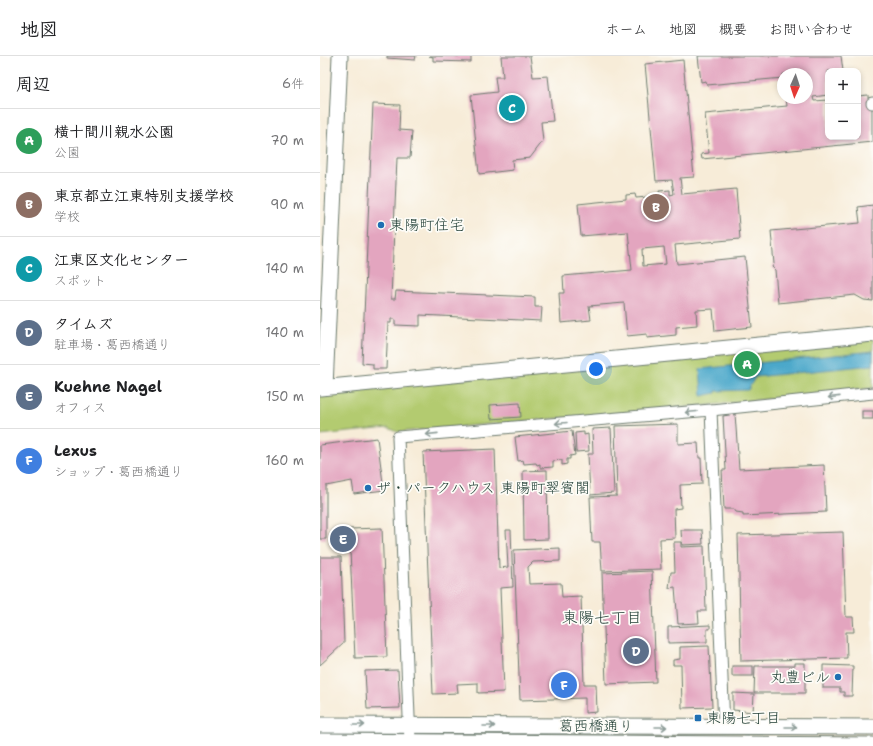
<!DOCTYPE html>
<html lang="ja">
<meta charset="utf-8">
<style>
body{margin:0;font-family:"Shantell Sans","Klee One",sans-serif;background:#f6f6f6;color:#202124}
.controls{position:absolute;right:12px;top:12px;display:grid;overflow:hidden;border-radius:8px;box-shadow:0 2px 6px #0003}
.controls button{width:36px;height:36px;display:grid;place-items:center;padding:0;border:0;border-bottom:1px solid #e0e0e0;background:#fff;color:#202124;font:20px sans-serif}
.compass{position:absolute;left:457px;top:12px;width:36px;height:36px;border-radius:50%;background:#fff;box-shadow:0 2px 6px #0003;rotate:183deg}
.you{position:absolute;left:276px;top:313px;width:14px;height:14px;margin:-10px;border:3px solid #fff;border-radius:50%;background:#1a73e8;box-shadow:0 0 0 6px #1a73e833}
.badge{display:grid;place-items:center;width:26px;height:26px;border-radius:50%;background:#b45309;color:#fff;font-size:13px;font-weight:700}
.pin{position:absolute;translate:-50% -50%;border:2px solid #fff;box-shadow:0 1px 4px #0006}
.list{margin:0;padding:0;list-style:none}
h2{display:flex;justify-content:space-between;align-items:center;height:52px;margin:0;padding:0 16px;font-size:17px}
h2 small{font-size:13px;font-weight:400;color:#757577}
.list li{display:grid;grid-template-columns:26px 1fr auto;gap:12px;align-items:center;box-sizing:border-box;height:64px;padding:0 16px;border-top:1px solid #e0e0e0}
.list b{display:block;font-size:15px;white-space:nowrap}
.list p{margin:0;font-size:13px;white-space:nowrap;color:#757577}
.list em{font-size:13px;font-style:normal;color:#757577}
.map{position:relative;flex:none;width:553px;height:690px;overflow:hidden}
header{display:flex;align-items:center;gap:24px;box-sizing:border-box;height:56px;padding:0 20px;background:#fff;border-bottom:1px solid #e0e0e0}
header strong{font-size:19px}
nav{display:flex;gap:22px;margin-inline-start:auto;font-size:14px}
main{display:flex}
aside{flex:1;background:#fff}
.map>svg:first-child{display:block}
.green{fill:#b3cb70;stroke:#698452}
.water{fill:#4ca8ca;stroke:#36727f}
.building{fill:#e3a5bf;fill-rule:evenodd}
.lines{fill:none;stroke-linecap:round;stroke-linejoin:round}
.street-casing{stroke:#6b7a6d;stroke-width:13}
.secondary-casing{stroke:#6b7a6d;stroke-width:17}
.street{stroke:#fff;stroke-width:11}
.secondary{stroke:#fff;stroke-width:15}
.oneway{stroke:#8f9e9a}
.poi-dot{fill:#1f6fb2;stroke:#fdfcf7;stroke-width:1.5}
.labels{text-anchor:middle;stroke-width:3.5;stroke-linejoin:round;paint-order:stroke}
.poi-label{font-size:15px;fill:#1f3d34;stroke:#fdfcf7;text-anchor:start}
.street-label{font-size:15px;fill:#1f3d34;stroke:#fdfcf7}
.neighbourhood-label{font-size:16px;fill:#1f3d34;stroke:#fdfcf7}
</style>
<header>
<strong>地図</strong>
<nav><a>ホーム</a><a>地図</a><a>概要</a><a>お問い合わせ</a></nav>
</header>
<main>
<aside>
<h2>周辺<small>6件</small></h2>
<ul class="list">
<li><span class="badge" style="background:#2e9e5b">A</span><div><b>横十間川親水公園</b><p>公園</p></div><em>70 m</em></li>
<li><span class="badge" style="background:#8d6e63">B</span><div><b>東京都立江東特別支援学校</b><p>学校</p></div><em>90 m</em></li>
<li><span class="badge" style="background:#0f9aa8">C</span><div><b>江東区文化センター</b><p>スポット</p></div><em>140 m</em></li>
<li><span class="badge" style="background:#5c6f8a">D</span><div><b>タイムズ</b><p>駐車場 · 葛西橋通り</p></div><em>140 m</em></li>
<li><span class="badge" style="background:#5c6f8a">E</span><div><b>Kuehne Nagel</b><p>オフィス</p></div><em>150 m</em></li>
<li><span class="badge" style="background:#3f7fe0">F</span><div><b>Lexus</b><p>ショップ · 葛西橋通り</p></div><em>160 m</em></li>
</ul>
</aside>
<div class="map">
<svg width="553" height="690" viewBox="0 0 553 690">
<rect width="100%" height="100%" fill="#fdfcf7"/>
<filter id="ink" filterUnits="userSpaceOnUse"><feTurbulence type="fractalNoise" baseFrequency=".025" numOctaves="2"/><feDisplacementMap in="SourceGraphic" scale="8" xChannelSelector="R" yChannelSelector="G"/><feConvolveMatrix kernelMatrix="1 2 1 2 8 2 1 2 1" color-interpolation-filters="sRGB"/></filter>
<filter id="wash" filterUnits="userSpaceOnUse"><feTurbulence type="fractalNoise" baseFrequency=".012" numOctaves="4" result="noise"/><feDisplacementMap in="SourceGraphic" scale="16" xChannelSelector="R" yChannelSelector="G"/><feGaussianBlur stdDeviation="0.9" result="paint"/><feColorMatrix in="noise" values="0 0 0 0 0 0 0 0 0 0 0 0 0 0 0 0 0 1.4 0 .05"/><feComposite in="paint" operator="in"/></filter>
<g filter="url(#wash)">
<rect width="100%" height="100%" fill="#f7ecd8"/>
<polygon class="green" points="553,283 553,332 390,349 78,376 68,372 0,379 0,337"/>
<polygon class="water" points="553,295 553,309 435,321 428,334 396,335 396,337 382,340 380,313"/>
<g id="blocks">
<g class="building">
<polygon points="67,0 96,0 95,4 67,2"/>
<polygon points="109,0 151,0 151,6 113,5 113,1"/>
<polygon points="181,0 210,0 213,21 228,20 233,65 221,66 223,85 210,102 192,104 193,114 159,118 151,39 177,36 175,21 183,21"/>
<polygon points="378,0 521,0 523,15 508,15 508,39 493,41 494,45 508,44 508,81 538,81 538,40 548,39 548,42 552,42 552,86 382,103 381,98 389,97 385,58 467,50 466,42 487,42 487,18 463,18 463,22 387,29 386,25 381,26"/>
<path d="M 363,4 L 374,121 L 360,122 L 362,138 L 416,133 L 420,183 L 355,189 L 357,208 L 425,201 L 432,271 L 395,275 L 393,253 L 376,254 L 377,269 L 356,271 L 356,279 L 327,282 L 327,278 L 307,280 L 304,247 L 269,250 L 271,264 L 241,267 L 239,237 L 244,237 L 243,220 L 312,214 L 308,176 L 261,180 L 258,148 L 306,143 L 306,139 L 315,138 L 316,142 L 340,140 L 339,135 L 350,134 L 350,139 L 354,138 L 352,124 L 336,125 L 325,8 ZM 344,191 L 346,208 L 323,210 L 322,193 Z"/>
<polygon points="53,48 80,49 79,74 92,75 90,102 77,102 71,243 75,243 76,235 215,241 215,251 222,251 221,265 100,259 100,270 75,269 75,263 71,263 71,267 68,267 66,313 53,313 53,308 42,307"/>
<polygon points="553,149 553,245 544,244 535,239 458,247 455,214 452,211 454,208 451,175 540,167 538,151"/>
<polygon points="200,347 201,361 171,363 170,349"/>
<rect x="542" y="355" width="11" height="8"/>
<polygon points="415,358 419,413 504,409 506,456 423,460 423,457 416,456 414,453 404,453 402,414 406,414 403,360"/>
<polygon points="358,368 358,388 378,387 379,402 381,402 382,428 360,429 361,452 354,453 355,482 340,483 341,513 282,515 280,486 272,486 270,441 297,440 295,370"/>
<polygon points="291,372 294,437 270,439 268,398 273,398 272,373"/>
<polygon points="252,375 255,399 250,400 250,403 247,403 247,408 242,409 242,404 233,405 233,411 220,412 220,408 217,409 216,407 204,408 203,404 198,405 195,381"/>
<polygon points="264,376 264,379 268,378 269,395 256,396 255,377"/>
<polygon points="57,382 64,434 34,438 32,425 6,430 6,483 0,483 0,389"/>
<polygon points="175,393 179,512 188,511 186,474 191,474 193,531 180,532 184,636 158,637 158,627 137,628 138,637 113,638 103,396"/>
<polygon points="227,414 228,483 204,484 203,415"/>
<polygon points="62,472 67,601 35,602 29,473"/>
<polygon points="361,474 382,474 383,488 362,489"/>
<polygon points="523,476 526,561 533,561 534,576 526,576 527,602 421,605 418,479"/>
<polygon points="354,486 361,486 361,491 384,490 386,555 378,555 379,567 358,568 355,531 349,532 351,516 355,516"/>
<polygon points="240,492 240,505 213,506 208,511 209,528 241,527 242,541 261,540 264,628 276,628 277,656 265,657 265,642 200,644 194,494"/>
<polygon points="0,501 21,501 24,587 0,609"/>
<polygon points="332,515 336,626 286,628 282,517"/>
<polygon points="390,569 390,573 387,573 387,586 348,587 348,571"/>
<polygon points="389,590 392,651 362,652 361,609 353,609 353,604 360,603 360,591"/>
<polygon points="475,607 485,607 485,637 434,637 435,610 475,610"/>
<polygon points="503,609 533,610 532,640 524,640 524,636 520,636 520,632 503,632"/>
<rect x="412" y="610" width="21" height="10"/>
<polygon points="78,614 80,652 47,653 45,615"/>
<polygon points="413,637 434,638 433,656 413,654"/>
</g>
</g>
</g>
<g filter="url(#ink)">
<use href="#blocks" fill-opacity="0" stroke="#6b7a6d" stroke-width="1"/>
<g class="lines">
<defs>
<g id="street">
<polyline points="552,47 553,47"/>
<polyline points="391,354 404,671"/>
<polyline points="90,686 78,381 391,354 553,337"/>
</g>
<g id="secondary">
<polyline points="5,331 20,0"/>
<polyline points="0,332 553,278"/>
<polyline points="0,669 553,671"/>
<polyline points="0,685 553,689"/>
</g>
</defs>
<use href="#street" class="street-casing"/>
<use href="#secondary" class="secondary-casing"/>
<use href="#street" class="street"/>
<use href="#secondary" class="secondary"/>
</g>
<defs><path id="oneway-shaft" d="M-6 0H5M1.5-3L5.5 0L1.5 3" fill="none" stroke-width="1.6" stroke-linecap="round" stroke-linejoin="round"/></defs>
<g class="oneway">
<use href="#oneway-shaft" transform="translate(514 341) rotate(174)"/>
<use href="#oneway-shaft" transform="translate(371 356) rotate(175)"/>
<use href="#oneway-shaft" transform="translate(241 367) rotate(175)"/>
<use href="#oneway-shaft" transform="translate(112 378) rotate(174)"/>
<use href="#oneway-shaft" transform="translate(39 669)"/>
<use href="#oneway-shaft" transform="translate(169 670)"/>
<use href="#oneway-shaft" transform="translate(341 671)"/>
<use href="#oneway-shaft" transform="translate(471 671)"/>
</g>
</g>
<g class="poi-dot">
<circle cx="61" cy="169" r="4"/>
<circle cx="48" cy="432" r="4"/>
<circle cx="518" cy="621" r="4"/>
<rect x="374" y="658" width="8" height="8" rx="2"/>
</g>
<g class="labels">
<g class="poi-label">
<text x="69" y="174">東陽町住宅</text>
<text x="56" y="437">ザ・パークハウス 東陽町翠賓閣</text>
<text x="510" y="626" text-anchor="end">丸豊ビル</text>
<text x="386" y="667">東陽七丁目</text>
</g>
<g class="street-label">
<text x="276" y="675">葛西橋通り</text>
</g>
<g class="neighbourhood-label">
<text x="282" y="567">東陽七丁目</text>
</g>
</g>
</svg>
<div class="controls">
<button>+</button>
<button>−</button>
</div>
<svg class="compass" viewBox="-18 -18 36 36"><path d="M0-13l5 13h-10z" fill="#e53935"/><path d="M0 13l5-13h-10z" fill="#757577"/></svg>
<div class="you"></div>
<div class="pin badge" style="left:427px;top:308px;background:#2e9e5b">A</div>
<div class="pin badge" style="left:336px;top:151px;background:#8d6e63">B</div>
<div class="pin badge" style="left:192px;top:52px;background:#0f9aa8">C</div>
<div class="pin badge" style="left:316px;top:595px;background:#5c6f8a">D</div>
<div class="pin badge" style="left:23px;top:483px;background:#5c6f8a">E</div>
<div class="pin badge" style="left:244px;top:629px;background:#3f7fe0">F</div>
</div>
</main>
